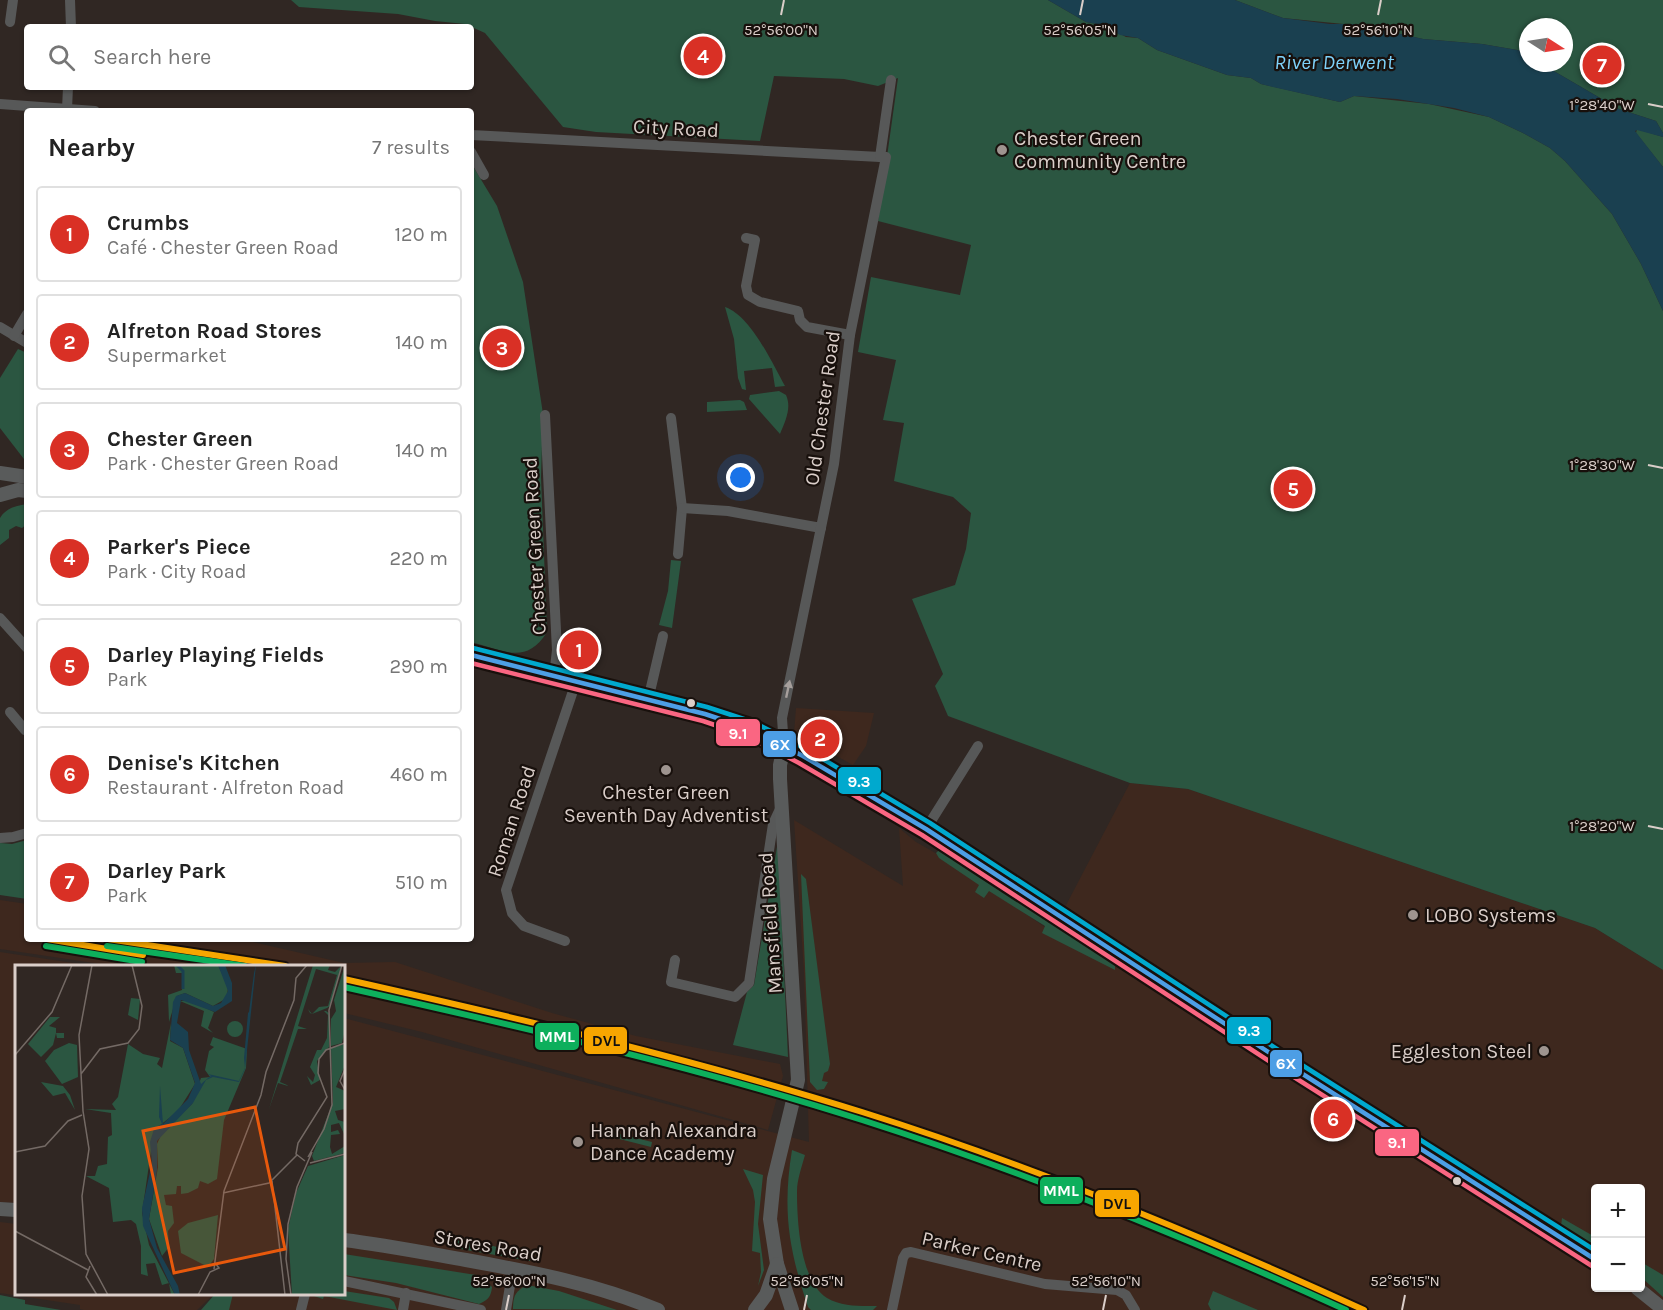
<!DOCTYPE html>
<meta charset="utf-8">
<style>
body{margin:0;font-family:Karla,sans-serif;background:#f6f6f6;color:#222}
.controls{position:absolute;right:18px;bottom:18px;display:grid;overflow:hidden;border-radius:6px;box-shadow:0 2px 4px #0004}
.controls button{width:54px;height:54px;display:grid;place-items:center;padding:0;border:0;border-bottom:2px solid #e0e0e0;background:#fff;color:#222;font:30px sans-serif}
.compass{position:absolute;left:1519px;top:18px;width:54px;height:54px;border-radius:50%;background:#fff;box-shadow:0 2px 4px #0004;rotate:102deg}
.you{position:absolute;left:741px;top:478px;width:21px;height:21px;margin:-15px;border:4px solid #fff;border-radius:50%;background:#1a73e8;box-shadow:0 0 0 9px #1a73e833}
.badge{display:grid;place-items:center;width:39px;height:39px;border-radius:50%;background:#d93025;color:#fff;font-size:20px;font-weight:700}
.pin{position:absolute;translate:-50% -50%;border:3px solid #fff;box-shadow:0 2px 6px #0006}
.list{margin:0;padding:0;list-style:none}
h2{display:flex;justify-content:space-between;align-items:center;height:78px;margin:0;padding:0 24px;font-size:26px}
h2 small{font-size:20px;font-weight:400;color:#767676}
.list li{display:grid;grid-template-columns:39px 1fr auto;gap:18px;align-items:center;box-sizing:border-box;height:96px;margin:0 12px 12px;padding:0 12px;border:2px solid #e0e0e0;border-radius:6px}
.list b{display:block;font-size:22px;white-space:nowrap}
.list p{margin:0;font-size:20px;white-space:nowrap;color:#767676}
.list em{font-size:20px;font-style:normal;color:#767676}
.icon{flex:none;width:33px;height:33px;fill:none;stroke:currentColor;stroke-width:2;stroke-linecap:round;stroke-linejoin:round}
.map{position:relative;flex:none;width:1663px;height:1310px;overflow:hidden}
.search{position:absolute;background:#fff;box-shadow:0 2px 4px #0004;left:24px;top:24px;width:450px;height:66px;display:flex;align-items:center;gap:15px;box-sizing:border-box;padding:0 21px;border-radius:6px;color:#767676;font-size:22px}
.panel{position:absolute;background:#fff;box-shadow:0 2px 4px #0004;left:24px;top:108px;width:450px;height:834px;border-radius:6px}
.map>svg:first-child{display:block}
.built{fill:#3e281e;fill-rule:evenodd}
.green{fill:#2b5641}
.water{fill:#1a4050}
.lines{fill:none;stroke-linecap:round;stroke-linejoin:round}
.street{stroke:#575858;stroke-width:10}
.secondary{stroke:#595b5b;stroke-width:14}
.bus-1-casing{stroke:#18100c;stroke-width:9}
.bus-2-casing{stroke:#18100c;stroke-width:9}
.bus-3-casing{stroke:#18100c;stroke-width:9}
.bus-1{stroke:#4d9ee5;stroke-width:4.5}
.bus-2{stroke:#fa6682;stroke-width:4.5}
.bus-3{stroke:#00a9ce;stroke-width:4.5}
.rail-1-casing{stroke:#18100c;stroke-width:10}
.rail-2-casing{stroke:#18100c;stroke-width:10}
.rail-1{stroke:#f7a600;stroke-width:6}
.rail-2{stroke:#0daf5c;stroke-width:6}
.oneway{fill:#a69f9c}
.ticks{fill:none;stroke:#dacec9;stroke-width:2}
.poi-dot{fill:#9e948f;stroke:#18100c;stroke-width:2}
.bus-dot{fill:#dacec9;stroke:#18100c;stroke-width:2}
.labels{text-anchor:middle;stroke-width:4.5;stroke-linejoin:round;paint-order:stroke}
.street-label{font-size:20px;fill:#dacec9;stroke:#18100c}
.poi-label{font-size:20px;fill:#dacec9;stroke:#18100c;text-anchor:start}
.water-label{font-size:21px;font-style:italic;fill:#7ed1f9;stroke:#18100c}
.inset-river{fill:none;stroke:#1a4050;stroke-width:3}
.inset-road{fill:none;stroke:#746a65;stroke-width:1.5}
.view{fill:#e8590c;fill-opacity:0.15;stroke:#e8590c;stroke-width:3}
.inset-edge{fill:none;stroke:#dacec9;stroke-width:3}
.ticks-label{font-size:15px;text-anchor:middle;fill:#dacec9;stroke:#18100c;stroke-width:4.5;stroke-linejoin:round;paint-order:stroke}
.line-badge{stroke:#18100c;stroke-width:2}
.badge-label{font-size:16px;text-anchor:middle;font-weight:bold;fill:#fff}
.pale-badge-label{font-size:16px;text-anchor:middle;font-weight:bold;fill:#111}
</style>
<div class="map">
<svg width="1663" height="1310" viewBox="0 0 1663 1310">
<rect width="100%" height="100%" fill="#302723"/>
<g class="built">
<polygon points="796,708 874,713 866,746 853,765 794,733"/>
<path d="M 1130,783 L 1188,789 L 1595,928 L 1663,970 L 1663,1310 L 221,1310 L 227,1294 L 344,1294 L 344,1018 L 809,1142 L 804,973 L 794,820 L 903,886 L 899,828 L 916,842 L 946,859 L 1052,932 ZM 1596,1188 L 1640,1188 L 1640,1288 L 1596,1288 Z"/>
<polygon points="0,900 27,904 27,939 240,939 344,963 395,962 552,1013 636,1036 780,1064 783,1076 768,1130 422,1032 344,1013 344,966 114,966 0,949"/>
<polygon points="0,952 93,966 16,966 16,1203 0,1202"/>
<polygon points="0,1222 16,1224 16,1294 214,1294 197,1310 84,1310 80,1309 80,1305 0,1293"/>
</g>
<g class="green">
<polygon points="291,0 1048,0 1086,22 1103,25 1126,37 1138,38 1157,50 1227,75 1251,78 1261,84 1340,102 1354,96 1429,104 1489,117 1523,133 1550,148 1565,161 1612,214 1641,264 1663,311 1663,970 1595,928 1188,789 1130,783 948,716 935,686 943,674 912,599 955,585 966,549 971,513 953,497 894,481 904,423 883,420 896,360 858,352 871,277 960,295 971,245 878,221 898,78 878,86 844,79 774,76 760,141 596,132 563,127 485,33 465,24 435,21 398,14 299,7"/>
<polygon points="1235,0 1663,0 1663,133 1656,121 1619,109 1540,63 1564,63 1564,27 1528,27 1528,54 1523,51 1482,44 1423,39 1364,26 1283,18"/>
<polygon points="1637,129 1663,137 1663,167 1636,133"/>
<path d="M 471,163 L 497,206 L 523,282 L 543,414 L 541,477 L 547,632 C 526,666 503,650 471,642 Z"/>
<path d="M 725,307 C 751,316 772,363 785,386 L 775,387 L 772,368 L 744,371 L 746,390 L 742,389 L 738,378 L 734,339 Z"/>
<polygon points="18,349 27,353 27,463 0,428 0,378"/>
<path d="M 779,391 L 786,395 C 792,408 785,422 780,434 L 749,399 L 750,395 Z"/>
<polygon points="740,400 744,402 747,410 707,412 707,402"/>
<path d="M 27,504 L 27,524 L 22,528 L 16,526 L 9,530 L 9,538 L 0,545 L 0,518 C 6,508 15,506 27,504 Z"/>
<polygon points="671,560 681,561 672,628 659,625 668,591"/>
<polygon points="27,840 27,899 0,895 0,843 12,844"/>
<polygon points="778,841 788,1057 733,1045 747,992 754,985"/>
<polygon points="939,850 1045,915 1115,962 1115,970 1042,933 1045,926 989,891 984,898 975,892 979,885 939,858 936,853"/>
<polygon points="801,874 806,879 830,1064 828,1071 824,1073 822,1081 828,1082 824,1089 817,1090 810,1082"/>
<polygon points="592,1127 652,1142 651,1147 592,1132"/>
<path d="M 792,1150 L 805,1155 C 802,1166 797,1180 797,1191 C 797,1221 800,1281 827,1298 C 842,1307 861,1306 877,1306 L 873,1310 L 811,1310 L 808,1307 C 789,1250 782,1211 792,1150 Z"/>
<polygon points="743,1169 763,1175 758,1224 764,1270 758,1286 761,1272 760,1253 752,1251 755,1202 753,1190"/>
<polygon points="1562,1218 1595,1237 1595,1248 1561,1226"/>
<polygon points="456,1236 523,1254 525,1248 529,1249 532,1257 530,1261 455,1248"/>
<path d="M 344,1254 L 476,1275 L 485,1280 L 492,1287 C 491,1297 488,1300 479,1304 L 396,1283 L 344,1275 Z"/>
<polygon points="1641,1262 1663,1275 1663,1297 1641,1277"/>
<path d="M 527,1285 L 559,1291 L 617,1310 L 513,1309 C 513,1295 516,1291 527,1285 Z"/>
<polygon points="344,1291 389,1298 394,1302 397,1310 324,1296 323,1299 308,1294 344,1294"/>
<polygon points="1213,1291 1258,1310 1211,1310 1208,1304"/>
<polygon points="215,1294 233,1294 229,1310 201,1310"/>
<polygon points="0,1295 25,1300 25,1304 61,1310 0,1310"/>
</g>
<polygon class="water" points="1048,0 1235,0 1283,18 1330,24 1356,24 1423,39 1482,44 1523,51 1528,54 1528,63 1540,63 1619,109 1656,121 1663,133 1663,137 1637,130 1635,131 1663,167 1663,311 1641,264 1612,214 1565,161 1550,148 1523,133 1489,117 1454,108 1397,99 1354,96 1340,102 1273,87 1261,84 1251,78 1227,75 1157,50 1138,38 1120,35 1103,25 1086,22"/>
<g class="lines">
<g class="street">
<polyline points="70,0 71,27"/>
<polyline points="10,22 13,0"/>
<polyline points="0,104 95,111"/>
<polyline points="67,109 68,87"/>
<polyline points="471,135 880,157"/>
<polyline points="471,152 484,175"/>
<polyline points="746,238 755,240 746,286 748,295 760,302 798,311 800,320 807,327 850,335"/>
<polyline points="0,327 27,343"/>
<polyline points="14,336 27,314"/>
<polyline points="545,415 557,650 554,676"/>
<polyline points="671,418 682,508 678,554"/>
<polyline points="682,508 728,511 821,528"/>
<polyline points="0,618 27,648"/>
<polyline points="648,700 663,636"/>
<polyline points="10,712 25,730 27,729"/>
<polyline points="784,747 782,718 834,464 850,335 886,157 880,157 891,80"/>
<polyline points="926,829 978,746"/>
<polyline points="0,838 13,837 27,833"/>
<polyline points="565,941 524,926 512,913 506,890 576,682"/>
<polyline points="675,960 671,982 735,997 749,983 773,824 781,807"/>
<polyline points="344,1281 481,1310"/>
<polyline points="301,1310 305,1294"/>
<polyline points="403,1310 406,1293"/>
<polyline points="506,1310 513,1268"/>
<polyline points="892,1310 903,1258 906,1253 911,1252 1045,1284 1117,1290 1126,1295 1135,1310"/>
</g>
<g class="secondary">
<polyline points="0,473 27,477"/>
<polyline points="0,495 18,490 27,491"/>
<polyline points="471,655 705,714 750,729 803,756 926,829 1279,1059 1596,1260"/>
<polyline points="784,747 780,765 780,779 798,1080 774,1179 770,1219 777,1264 792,1310"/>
<polyline points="0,1209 16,1210"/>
<path d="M 344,1240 C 385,1245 426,1253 466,1260 C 532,1272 596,1284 658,1310"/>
<polyline points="1637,1288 1663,1309"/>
<polyline points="755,1310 766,1295 777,1264"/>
</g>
<defs>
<polyline id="bus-1" points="471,655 705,714 750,729 803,756 926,829 1279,1059 1596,1260"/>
<polyline id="bus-2" points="471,663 703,721 747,736 799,763 922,835 1275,1065 1592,1266"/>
<polyline id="bus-3" points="473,648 707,707 753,722 806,749 930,823 1283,1053 1596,1251"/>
</defs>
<use href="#bus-1" class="bus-1-casing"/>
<use href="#bus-2" class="bus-2-casing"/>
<use href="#bus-3" class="bus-3-casing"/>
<use href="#bus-1" class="bus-1"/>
<use href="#bus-2" class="bus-2"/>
<use href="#bus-3" class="bus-3"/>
<defs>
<g id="rail-1">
<polyline points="47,939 143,955"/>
<polyline points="108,939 285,966"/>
<path d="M 344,979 C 518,1018 692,1059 862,1112 C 1034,1166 1200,1235 1364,1310"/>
</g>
<g id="rail-2">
<polyline points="46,946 142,962"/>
<polyline points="107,946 245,966"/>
<path d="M 344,987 C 517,1026 693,1066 862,1120 C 1028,1173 1188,1238 1346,1310"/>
</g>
</defs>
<use href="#rail-1" class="rail-1-casing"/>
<use href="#rail-2" class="rail-2-casing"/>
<use href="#rail-1" class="rail-1"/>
<use href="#rail-2" class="rail-2"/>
</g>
<defs><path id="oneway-solid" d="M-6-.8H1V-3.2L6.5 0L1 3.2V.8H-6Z" transform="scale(1.5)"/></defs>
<use class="oneway" href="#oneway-solid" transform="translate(788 689) rotate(-78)"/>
<path class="ticks" d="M 781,15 L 784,0M 1080,15 L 1083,0M 1378,15 L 1381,0M 1648,104 L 1663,107M 1648,465 L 1663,468M 1648,826 L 1663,829M 506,1310 L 509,1295M 804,1310 L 807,1295M 1103,1310 L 1106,1295M 1402,1310 L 1405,1295"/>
<g class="poi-dot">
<circle cx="1002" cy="150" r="6"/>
<circle cx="666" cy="770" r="6"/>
<circle cx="1413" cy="915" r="6"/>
<circle cx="1544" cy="1051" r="6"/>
<circle cx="578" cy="1142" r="6"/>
</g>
<g class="bus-dot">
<circle cx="691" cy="703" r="5"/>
<circle cx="1457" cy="1181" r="5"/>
</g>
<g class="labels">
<g class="street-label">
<text transform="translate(676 128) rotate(3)" y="7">City Road</text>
<text transform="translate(822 408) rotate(-82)" y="7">Old Chester Road</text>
<text transform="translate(534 546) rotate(-93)" y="7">Chester Green Road</text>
<text transform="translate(511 821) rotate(-72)" y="7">Roman Road</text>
<text transform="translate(770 923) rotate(-94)" y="7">Mansfield Road</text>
<text transform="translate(488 1245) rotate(10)" y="7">Stores Road</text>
<text transform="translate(982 1251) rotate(13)" y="7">Parker Centre</text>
</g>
<g class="poi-label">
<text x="1014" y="145">Chester Green<tspan x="1014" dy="23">Community Centre</tspan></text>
<text x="666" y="799" text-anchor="middle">Chester Green<tspan x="666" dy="23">Seventh Day Adventist</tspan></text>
<text x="1425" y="922">LOBO Systems</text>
<text x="1532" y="1058" text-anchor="end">Eggleston Steel</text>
<text x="590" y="1137">Hannah Alexandra<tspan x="590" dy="23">Dance Academy</tspan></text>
</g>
<g class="water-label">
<text x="1334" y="69">River Derwent</text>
</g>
</g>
<g transform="translate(15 965)">
<rect width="330" height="330" fill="#302723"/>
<path d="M 159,0 L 203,0 L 213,22 L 212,33 L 198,41 L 170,28 L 162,31 L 154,57 L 153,30 L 167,25 L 168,8 L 161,8 ZM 298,0 L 315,0 L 313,5 L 320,7 L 327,0 L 315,41 L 312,43 L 297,49 L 295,48 L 293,44 L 297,49 L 304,42 L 313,41 L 322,10 L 301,4 L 283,61 L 292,64 L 283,64 L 265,117 L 272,120 L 273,121 L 263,118 L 254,144 ZM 330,0 L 330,65 L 327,78 L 316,81 L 316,54 L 321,46 L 319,35 ZM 116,33 L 125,34 L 123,55 L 113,50 ZM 165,36 L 176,36 L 199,47 L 193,63 L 198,68 L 186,61 L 189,46 ZM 309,46 L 311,46 L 314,48 L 314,82 L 302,96 L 305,115 L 296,120 L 292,111 L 298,117 L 300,110 L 295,102 L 302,85 L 306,85 L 312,73 L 313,50 ZM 35,52 L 45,52 L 34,61 L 41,63 L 41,68 L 49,68 L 49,73 L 42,73 L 41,68 L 38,80 L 26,92 L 13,79 ZM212 64a8 8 0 1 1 16 0a8 8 0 1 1-16 0ZM 156,58 L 155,76 L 168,83 L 180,119 L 163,146 L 139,165 L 127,248 L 134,280 L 160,330 L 156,330 L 154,318 L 147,320 L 140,298 L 131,299 L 133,311 L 126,309 L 126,281 L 121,259 L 116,255 L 98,257 L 94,223 L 71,211 L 80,211 L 83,201 L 92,199 L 93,172 L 97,170 L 96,148 L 70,144 L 101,145 L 97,139 L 103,132 L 113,79 L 128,89 L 145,93 L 142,99 L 147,103 ZM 198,72 L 232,84 L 231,103 L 209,155 L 202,214 L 193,219 L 185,216 L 183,223 L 173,228 L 166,229 L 166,221 L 162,221 L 161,229 L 149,230 L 151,240 L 157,241 L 159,258 L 153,266 L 154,282 L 147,291 L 134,254 L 143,202 L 142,179 L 148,166 L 177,139 L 186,113 L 195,112 L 190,105 L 194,86 L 199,82 L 195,80 ZM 54,78 L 62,80 L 63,112 L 47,119 L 30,96 L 39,85 ZM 330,79 L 330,100 L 321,122 L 330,126 L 330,144 L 320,146 L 323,155 L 330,157 L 330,171 L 324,158 L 316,160 L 316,167 L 323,165 L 325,169 L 316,170 L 315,182 L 317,189 L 330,181 L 330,188 L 299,196 L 297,191 L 318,137 L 316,83 ZM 26,117 L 48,121 L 55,130 L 60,145 L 50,128 L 38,131 ZM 330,190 L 330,330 L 277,330 L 273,264 L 281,228 L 293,201 ZM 203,250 L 199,294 L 193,302 L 166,288 L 163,266 L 173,258 Z" fill="#2b5641"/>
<path d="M 203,0 L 210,0 L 217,18 L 217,36 L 200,47 L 166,35 L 162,58 L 173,67 L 174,85 L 186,119 L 193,113 L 196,111 L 193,109 L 224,116 L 230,103 L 229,93 L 233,48 L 234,47 L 239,8 L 241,0 L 230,104 L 224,117 L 198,112 L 191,115 L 178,138 L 142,176 L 142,205 L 134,254 L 142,283 L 163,321 L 165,330 L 160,330 L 128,261 L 127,243 L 137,198 L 135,177 L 139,164 L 147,159 L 144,152 L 145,121 L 148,159 L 173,134 L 180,118 L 168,83 L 155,75 L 158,37 L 161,31 L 170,28 L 198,41 L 206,38 L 213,26 Z" fill="#1a4050"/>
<path class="inset-river" d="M 162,0 L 168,6 L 168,24"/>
<path class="inset-road" d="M 0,90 L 37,47 L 57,0M 330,104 L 325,116 L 330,125M 66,109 L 85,84 L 113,78 L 124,64 L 127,41 L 117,0M 68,146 L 74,184 L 67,231 L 71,289 L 93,330M 68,146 L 64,70 L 77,0M 0,187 L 30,181 L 53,156 L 67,150M 293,192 L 309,164 L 317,140 L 314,45 L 327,0M 290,196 L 281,189 L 283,178 L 312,132 L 303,108 L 304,94 L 311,85 L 330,78M 295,198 L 330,189M 257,216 L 270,330M 208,228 L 254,218 L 282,190M 0,266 L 73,305M 75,301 L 71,312 L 82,330M 199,304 L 209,226 L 246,130 L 251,107 L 279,35 L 281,13 L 292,0M 183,330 L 195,307 L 204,303 L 200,298M 276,330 L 271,294 L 273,259 L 282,222 L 297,187"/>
<path class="view" d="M 240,142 L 270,284 L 159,308 L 128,166 Z"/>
<rect width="330" height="330" class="inset-edge"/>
</g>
<g class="ticks-label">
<text x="781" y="35">52°56'00"N</text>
<text x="1080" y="35">52°56'05"N</text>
<text x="1378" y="35">52°56'10"N</text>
<text x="1602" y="110">1°28'40"W</text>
<text x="1602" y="470">1°28'30"W</text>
<text x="1602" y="831">1°28'20"W</text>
<text x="509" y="1286">52°56'00"N</text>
<text x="807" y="1286">52°56'05"N</text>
<text x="1106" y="1286">52°56'10"N</text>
<text x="1405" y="1286">52°56'15"N</text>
</g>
<g class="line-badge">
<rect x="715" y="718" width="46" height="29" rx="6" fill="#fa6682"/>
<rect x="762" y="730" width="35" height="28" rx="6" fill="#4d9ee5"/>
<rect x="837" y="766" width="45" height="29" rx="6" fill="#00a9ce"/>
<rect x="1226" y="1016" width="46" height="29" rx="6" fill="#00a9ce"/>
<rect x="534" y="1022" width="46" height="29" rx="6" fill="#0daf5c"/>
<rect x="583" y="1026" width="45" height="29" rx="6" fill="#f7a600"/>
<rect x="1269" y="1049" width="34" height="29" rx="6" fill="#4d9ee5"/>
<rect x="1374" y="1128" width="46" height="29" rx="6" fill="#fa6682"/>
<rect x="1039" y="1176" width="45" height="29" rx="6" fill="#0daf5c"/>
<rect x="1094" y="1189" width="46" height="29" rx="6" fill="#f7a600"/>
</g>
<g class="badge-label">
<text x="738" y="739">9.1</text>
<text x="780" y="750">6X</text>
<text x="859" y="787">9.3</text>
<text x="1249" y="1036">9.3</text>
<text x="557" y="1042">MML</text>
<text x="1286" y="1069">6X</text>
<text x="1397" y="1148">9.1</text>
<text x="1061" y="1196">MML</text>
</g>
<g class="pale-badge-label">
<text x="606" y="1046">DVL</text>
<text x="1117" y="1209">DVL</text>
</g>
</svg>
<div class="controls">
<button>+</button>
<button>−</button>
</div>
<svg class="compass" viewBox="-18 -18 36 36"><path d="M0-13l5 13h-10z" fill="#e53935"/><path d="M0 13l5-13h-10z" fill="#767676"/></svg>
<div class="you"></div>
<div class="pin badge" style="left:579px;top:650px">1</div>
<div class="pin badge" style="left:820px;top:739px">2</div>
<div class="pin badge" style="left:502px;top:348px">3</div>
<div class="pin badge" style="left:703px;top:56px">4</div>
<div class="pin badge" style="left:1293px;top:489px">5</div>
<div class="pin badge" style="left:1333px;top:1119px">6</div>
<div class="pin badge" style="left:1602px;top:65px">7</div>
<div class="search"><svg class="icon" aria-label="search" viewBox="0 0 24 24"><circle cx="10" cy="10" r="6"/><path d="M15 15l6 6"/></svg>Search here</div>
<section class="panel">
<h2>Nearby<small>7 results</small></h2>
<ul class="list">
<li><span class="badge">1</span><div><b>Crumbs</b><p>Café · Chester Green Road</p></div><em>120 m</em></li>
<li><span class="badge">2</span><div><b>Alfreton Road Stores</b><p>Supermarket</p></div><em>140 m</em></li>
<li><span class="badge">3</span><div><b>Chester Green</b><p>Park · Chester Green Road</p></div><em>140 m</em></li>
<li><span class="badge">4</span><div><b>Parker's Piece</b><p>Park · City Road</p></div><em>220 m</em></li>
<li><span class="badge">5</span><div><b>Darley Playing Fields</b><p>Park</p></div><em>290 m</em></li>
<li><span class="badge">6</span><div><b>Denise's Kitchen</b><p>Restaurant · Alfreton Road</p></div><em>460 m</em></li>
<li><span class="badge">7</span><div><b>Darley Park</b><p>Park</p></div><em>510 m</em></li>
</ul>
</section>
</div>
